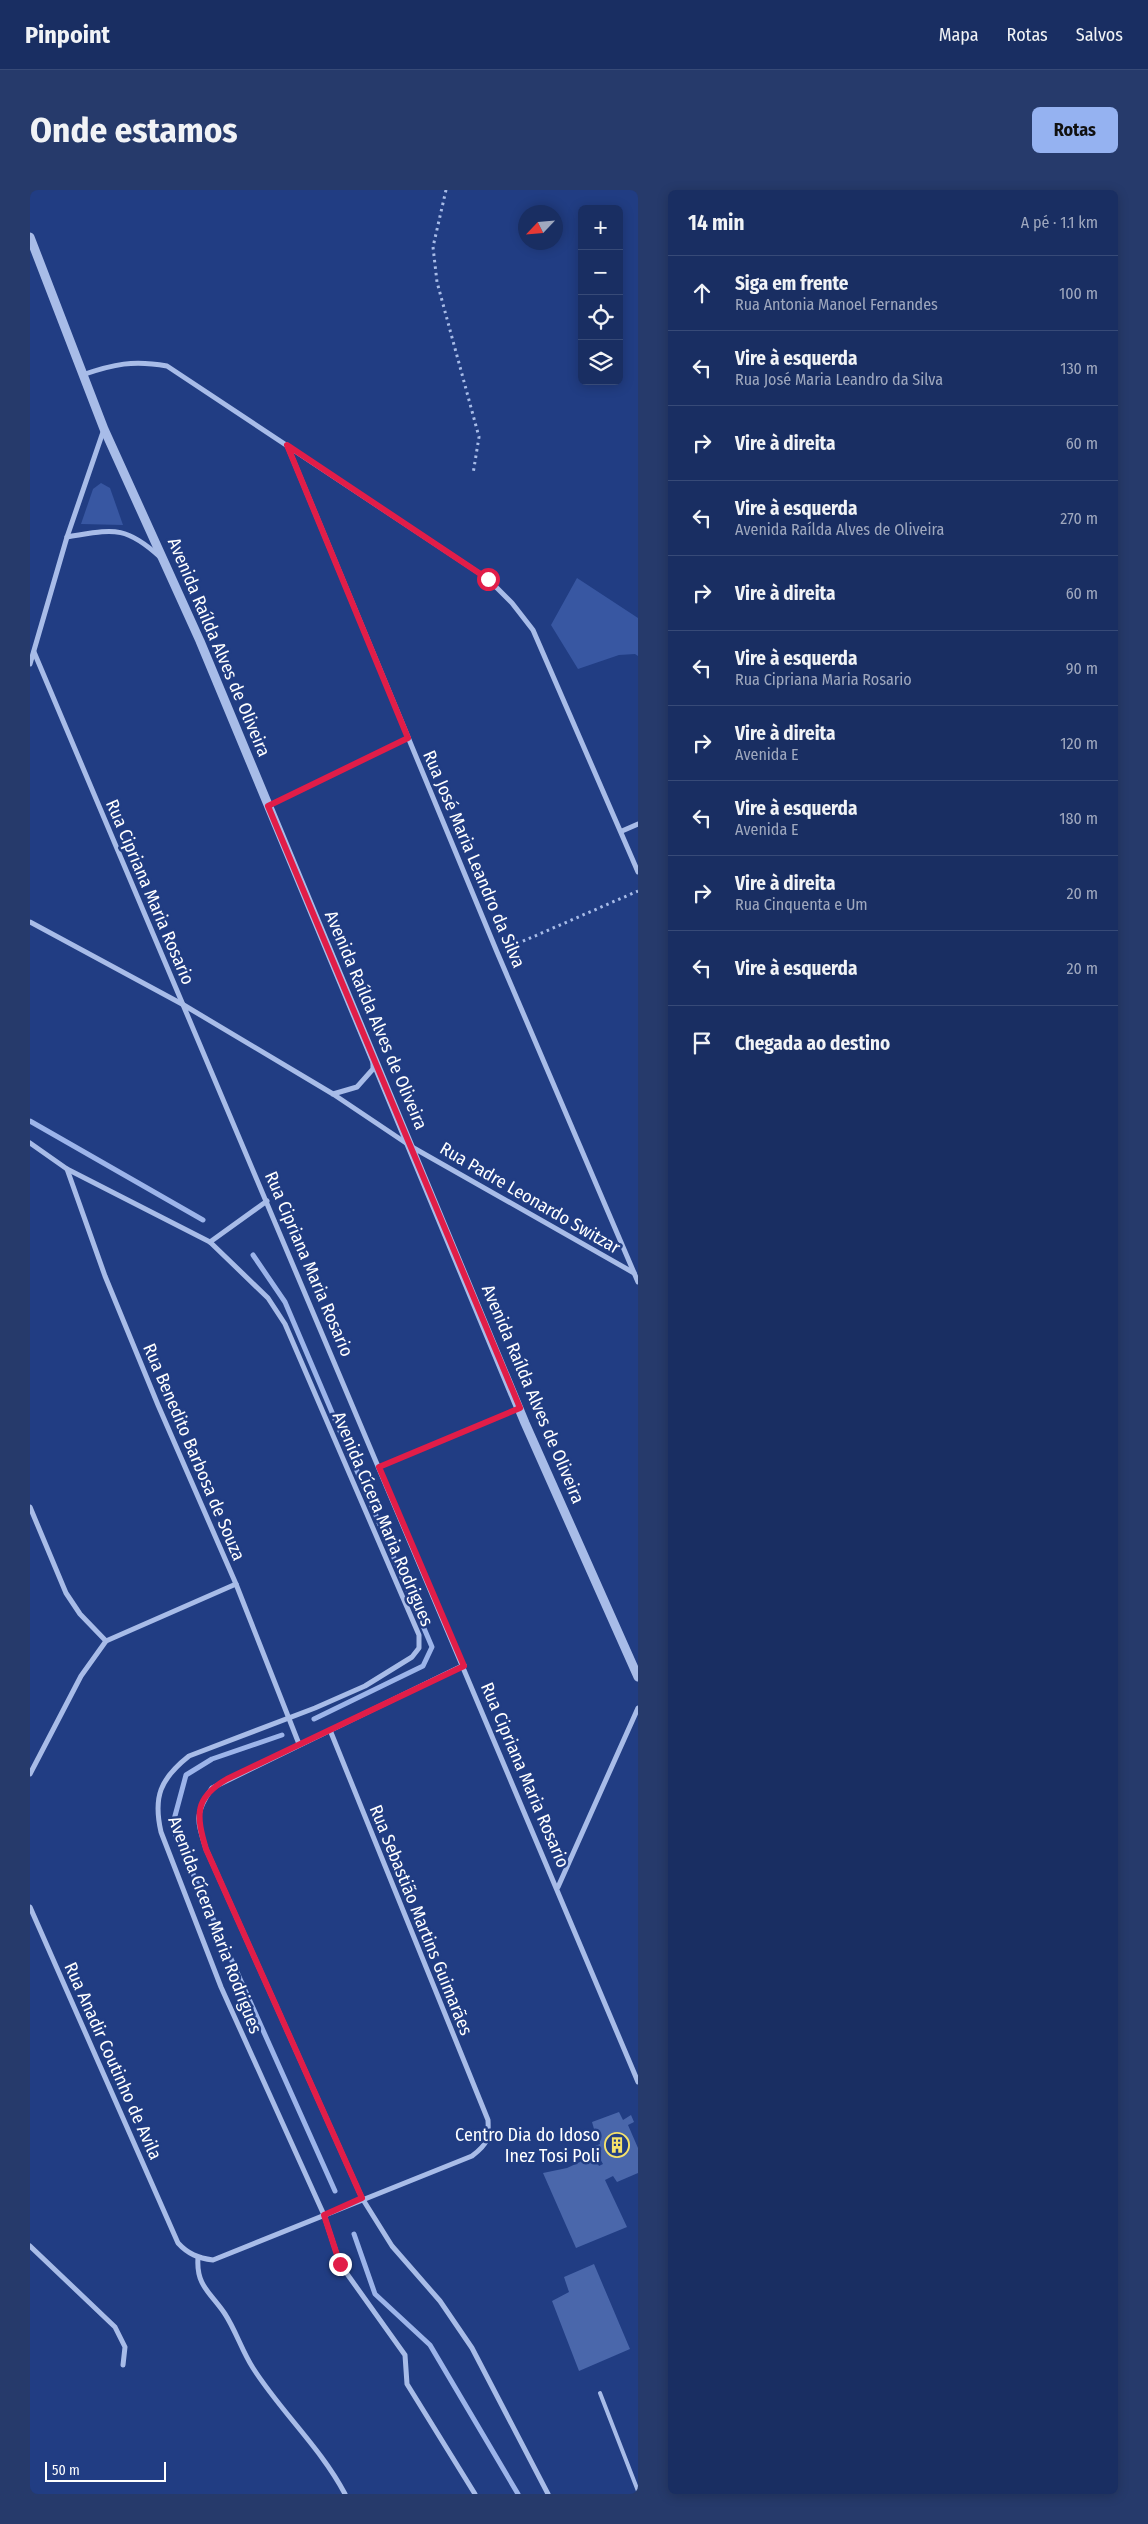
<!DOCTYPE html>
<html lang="pt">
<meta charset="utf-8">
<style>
body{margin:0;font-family:"Fira Sans Condensed",sans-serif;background:#263a6b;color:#f1f3f6}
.controls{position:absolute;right:15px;top:15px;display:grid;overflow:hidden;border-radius:8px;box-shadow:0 2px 12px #0003}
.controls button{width:45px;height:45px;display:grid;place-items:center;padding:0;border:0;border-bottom:1px solid #374a77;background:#192e62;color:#f1f3f6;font:25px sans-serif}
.compass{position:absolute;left:488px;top:15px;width:45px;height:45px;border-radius:50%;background:#192e62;box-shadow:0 2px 12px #0003;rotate:244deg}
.scale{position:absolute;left:15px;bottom:12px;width:121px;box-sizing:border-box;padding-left:5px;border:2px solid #fff;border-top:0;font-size:14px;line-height:18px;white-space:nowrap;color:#fff;-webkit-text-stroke:4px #213d83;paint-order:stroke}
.stop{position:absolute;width:15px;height:15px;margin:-11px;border:4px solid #e11d48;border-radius:50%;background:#fff}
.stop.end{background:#e11d48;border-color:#fff;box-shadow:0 1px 5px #0008}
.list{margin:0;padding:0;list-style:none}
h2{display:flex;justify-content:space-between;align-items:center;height:65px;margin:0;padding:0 20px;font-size:21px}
h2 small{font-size:16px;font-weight:400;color:#9fa8be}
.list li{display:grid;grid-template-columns:32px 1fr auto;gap:15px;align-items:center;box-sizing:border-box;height:75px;padding:0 20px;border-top:1px solid #374a77}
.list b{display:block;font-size:19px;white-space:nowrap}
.list p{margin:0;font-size:16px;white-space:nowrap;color:#9fa8be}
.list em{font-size:16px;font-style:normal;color:#9fa8be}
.icon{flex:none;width:28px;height:28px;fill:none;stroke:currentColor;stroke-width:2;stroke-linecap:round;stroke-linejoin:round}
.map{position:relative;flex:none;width:608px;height:2304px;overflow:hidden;border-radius:8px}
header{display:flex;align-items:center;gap:30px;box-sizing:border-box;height:70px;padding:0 25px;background:#192e62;border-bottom:1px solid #374a77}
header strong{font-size:24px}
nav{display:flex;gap:28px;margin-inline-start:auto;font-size:18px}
.intro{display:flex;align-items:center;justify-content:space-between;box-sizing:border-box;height:120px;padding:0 30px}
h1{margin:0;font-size:35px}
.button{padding:12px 22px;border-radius:8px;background:#95b2f1;color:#111;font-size:18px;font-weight:700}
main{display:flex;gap:30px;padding:0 30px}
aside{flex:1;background:#192e62;border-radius:8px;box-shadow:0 2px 12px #0003}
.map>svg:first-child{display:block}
.green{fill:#3857a2}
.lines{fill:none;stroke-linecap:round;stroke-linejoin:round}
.stream{stroke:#9cb4ea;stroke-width:5}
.building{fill:#4a67ab}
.path{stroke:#a8bce8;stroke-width:3;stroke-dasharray:2.5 4;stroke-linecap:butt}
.service{stroke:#a8bce8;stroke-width:4}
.minor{stroke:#a8bce8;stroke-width:5}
.tertiary{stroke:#a8bce8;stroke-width:9}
.route{stroke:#e11d48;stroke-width:6}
.labels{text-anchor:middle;stroke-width:5;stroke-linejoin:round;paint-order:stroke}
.street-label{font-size:18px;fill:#fff;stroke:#213d83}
.poi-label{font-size:18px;fill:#fff;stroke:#213d83;text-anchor:end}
</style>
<header>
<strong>Pinpoint</strong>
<nav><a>Mapa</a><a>Rotas</a><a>Salvos</a></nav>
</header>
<div class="intro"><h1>Onde estamos</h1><a class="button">Rotas</a></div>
<main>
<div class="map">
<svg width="608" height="2304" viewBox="0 0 608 2304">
<rect width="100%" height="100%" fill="#213d83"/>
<g class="green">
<polygon points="71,293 80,298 93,335 51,334 63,299"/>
<polygon points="547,388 608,428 608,466 605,464 589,465 548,479 521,435"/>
</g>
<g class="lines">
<g class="stream">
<polyline points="0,931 173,1030"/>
<polyline points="223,1065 255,1112 402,1457 393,1476 284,1529"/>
<polyline points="252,1545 182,1569 156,1585 142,1637 305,2001"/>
<polyline points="324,2044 345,2104 400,2155 488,2304"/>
</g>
</g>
<g class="building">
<polygon points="589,1922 593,1930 601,1925 604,1932 598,1935 608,1958 608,1983 587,1992 583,1986 575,1990 597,2037 546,2058 513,1983 537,1978 550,1972 562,1963 569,1976 573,1974 563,1957 570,1954 569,1948 558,1951 555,1944 564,1939 562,1932"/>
<polygon points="564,2074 600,2159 549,2181 522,2111 539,2102 534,2087"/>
</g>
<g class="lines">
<g class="path">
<polyline points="416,0 403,57 407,92 449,247 443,284"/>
<polyline points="248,611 371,551"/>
<polyline points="475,759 608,701"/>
<polyline points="357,1273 478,1223"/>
</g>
<polyline class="service" points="570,2203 608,2301"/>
<g class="minor">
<path d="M 52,185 C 84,174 103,170 137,176 L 458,389 L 482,413 L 503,440 L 608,682"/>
<polyline points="257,255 467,762 608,1092"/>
<path d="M 37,347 C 82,340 94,334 130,367"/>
<polyline points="4,462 608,1892"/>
<polyline points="0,474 37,347 74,239"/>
<polyline points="592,641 608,634"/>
<polyline points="0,732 152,814 303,904 382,957 604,1083"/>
<polyline points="303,904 327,897 343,879 343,872"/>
<path d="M 0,953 L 37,979 L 180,1052 L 238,1108 L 255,1134 L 389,1445 L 389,1458 L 382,1467 L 335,1496 L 285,1518 L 159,1566 C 130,1589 123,1607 131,1642 L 191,1797 L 294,2025 L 310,2074 L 375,2165 L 377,2194 L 445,2304"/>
<polyline points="37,979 75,1086 128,1215 206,1394 269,1554"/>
<polyline points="180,1052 237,1011"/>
<polyline points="0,1317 36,1403 50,1424 76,1451"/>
<path d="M 434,1475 L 182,1598 C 164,1624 167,1630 176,1659 L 332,2008 L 362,2056 L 410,2111 L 442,2158 L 518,2304"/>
<polyline points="0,1584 51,1486 76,1451 206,1394"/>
<polyline points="528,1697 608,1518"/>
<path d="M 0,1717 L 148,2053 C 158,2064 168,2068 183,2070 L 442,1966 C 458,1954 459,1949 458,1930 L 300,1540"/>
<polyline points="0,2056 85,2137 95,2157 93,2175"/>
<path d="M 168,2068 C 166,2096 181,2103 195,2124 C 206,2141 212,2161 223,2178 C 251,2222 291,2258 315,2304"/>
</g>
<polyline class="tertiary" points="0,47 74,239 170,451 495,1233 608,1487"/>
</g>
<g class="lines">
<path class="route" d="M 310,2074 L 294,2025 L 332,2008 L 176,1659 C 166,1625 164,1608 197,1589 L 434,1476 L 349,1277 L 490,1218 L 238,616 L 378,548 L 257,255 L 458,389"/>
</g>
<defs>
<symbol id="building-ring" viewBox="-11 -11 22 22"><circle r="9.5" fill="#213d83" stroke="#f5e26a" stroke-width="1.5"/><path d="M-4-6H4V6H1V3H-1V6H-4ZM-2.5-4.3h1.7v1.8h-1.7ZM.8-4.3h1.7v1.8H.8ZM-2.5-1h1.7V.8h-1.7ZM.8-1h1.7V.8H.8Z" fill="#f5e26a"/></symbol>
</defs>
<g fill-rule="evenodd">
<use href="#building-ring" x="573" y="1941" width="28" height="28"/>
</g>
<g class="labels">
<g class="street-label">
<text transform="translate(189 457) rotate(67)" y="6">Avenida Raílda Alves de Oliveira</text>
<text transform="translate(444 669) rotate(67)" y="6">Rua José Maria Leandro da Silva</text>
<text transform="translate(120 702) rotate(67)" y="6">Rua Cipriana Maria Rosario</text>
<text transform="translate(346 830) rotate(67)" y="6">Avenida Raílda Alves de Oliveira</text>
<text transform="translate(500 1008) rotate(30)" y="6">Rua Padre Leonardo Switzar</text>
<text transform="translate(279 1074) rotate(67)" y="6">Rua Cipriana Maria Rosario</text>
<text transform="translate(503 1204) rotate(67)" y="6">Avenida Raílda Alves de Oliveira</text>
<text transform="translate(164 1262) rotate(67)" y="6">Rua Benedito Barbosa de Souza</text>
<text transform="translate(353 1329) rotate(67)" y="6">Avenida Cícera Maria Rodrigues</text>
<text transform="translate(495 1585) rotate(67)" y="6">Rua Cipriana Maria Rosario</text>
<text transform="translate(391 1730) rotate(68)" y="6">Rua Sebastião Martins Guimarães</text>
<text transform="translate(185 1735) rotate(69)" y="6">Avenida Cícera Maria Rodrigues</text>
<text transform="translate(83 1871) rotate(66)" y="6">Rua Anadir Coutinho de Avila</text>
</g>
<g class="poi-label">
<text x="570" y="1951">Centro Dia do Idoso<tspan x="570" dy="21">Inez Tosi Poli</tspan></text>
</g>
</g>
</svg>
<div class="controls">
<button>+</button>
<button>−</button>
<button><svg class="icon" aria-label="locate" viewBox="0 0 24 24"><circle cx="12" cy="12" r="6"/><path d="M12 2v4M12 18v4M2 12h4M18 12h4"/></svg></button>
<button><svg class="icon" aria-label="layers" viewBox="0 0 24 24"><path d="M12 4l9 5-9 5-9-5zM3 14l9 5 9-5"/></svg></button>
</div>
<svg class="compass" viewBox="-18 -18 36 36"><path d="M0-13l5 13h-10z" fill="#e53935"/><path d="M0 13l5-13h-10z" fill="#9fa8be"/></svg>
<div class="scale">50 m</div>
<div class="stop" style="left:458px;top:389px"></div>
<div class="stop end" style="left:310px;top:2074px"></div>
</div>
<aside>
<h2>14 min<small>A pé · 1.1 km</small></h2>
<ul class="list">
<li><svg class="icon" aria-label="ahead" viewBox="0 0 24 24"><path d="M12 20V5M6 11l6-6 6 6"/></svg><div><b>Siga em frente</b><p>Rua Antonia Manoel Fernandes</p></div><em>100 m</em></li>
<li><svg class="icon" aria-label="left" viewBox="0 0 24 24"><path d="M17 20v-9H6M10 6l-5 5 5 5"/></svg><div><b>Vire à esquerda</b><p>Rua José Maria Leandro da Silva</p></div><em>130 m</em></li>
<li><svg class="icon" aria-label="right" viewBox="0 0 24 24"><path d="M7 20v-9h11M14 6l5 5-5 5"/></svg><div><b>Vire à direita</b></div><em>60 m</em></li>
<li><svg class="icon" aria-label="left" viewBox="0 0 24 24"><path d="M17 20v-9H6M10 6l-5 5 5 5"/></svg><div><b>Vire à esquerda</b><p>Avenida Raílda Alves de Oliveira</p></div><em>270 m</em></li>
<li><svg class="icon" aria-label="right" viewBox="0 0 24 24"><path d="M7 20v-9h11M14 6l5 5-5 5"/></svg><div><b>Vire à direita</b></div><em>60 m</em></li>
<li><svg class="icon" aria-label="left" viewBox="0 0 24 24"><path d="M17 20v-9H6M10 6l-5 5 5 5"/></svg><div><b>Vire à esquerda</b><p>Rua Cipriana Maria Rosario</p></div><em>90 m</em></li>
<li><svg class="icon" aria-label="right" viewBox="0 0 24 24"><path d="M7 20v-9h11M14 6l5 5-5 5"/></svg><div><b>Vire à direita</b><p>Avenida E</p></div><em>120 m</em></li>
<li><svg class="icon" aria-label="left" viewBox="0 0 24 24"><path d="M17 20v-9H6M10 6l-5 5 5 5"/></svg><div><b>Vire à esquerda</b><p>Avenida E</p></div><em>180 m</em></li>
<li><svg class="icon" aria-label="right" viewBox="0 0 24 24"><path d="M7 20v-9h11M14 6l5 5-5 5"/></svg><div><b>Vire à direita</b><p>Rua Cinquenta e Um</p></div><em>20 m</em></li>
<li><svg class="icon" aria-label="left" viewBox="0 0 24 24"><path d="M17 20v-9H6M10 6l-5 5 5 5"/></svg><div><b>Vire à esquerda</b></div><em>20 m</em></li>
<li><svg class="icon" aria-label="arrive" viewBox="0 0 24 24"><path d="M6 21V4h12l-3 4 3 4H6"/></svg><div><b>Chegada ao destino</b></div></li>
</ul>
</aside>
</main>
